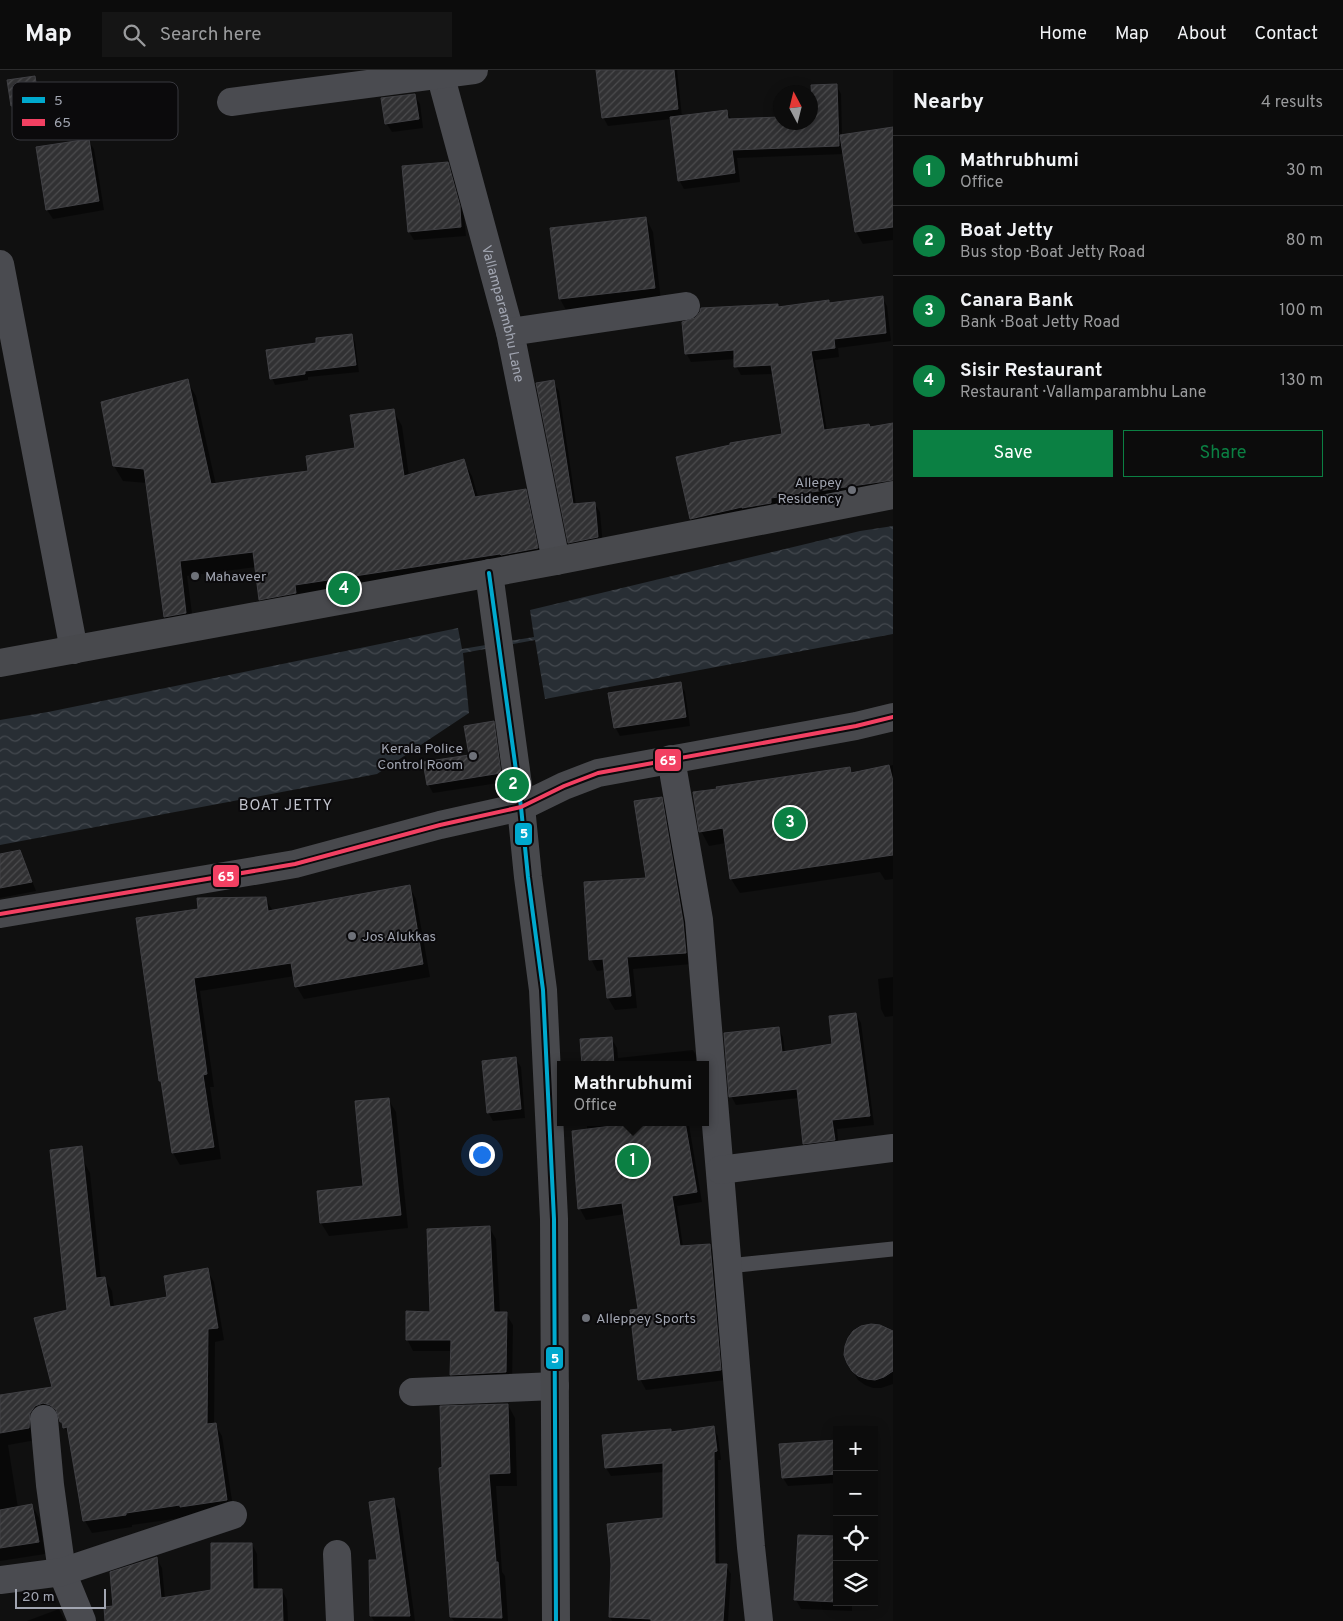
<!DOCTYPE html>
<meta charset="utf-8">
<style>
body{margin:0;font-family:Overpass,sans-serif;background:#151515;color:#f1f3f6}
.controls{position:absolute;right:15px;bottom:15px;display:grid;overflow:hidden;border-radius:0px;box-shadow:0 2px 12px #0003}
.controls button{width:45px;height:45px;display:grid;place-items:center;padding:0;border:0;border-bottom:1px solid #2c2c2d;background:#0c0c0c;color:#f1f3f6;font:25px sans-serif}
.compass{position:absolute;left:773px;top:15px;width:45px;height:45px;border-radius:50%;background:#0c0c0c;box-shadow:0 2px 12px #0003;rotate:353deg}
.scale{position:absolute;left:15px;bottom:12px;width:91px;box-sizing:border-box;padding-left:5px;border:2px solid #a1a5b1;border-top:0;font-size:14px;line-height:18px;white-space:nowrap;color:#a1a5b1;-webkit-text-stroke:4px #0b0a0c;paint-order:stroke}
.you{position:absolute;left:481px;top:1084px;width:18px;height:18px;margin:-12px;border:4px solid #fff;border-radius:50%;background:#1a73e8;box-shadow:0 0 0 8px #1a73e833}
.badge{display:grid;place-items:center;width:32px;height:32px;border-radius:50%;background:#0b8043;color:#fff;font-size:16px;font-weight:700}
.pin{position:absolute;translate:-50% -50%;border:2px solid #fff;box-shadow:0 1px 5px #0006}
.popup{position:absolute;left:557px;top:991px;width:152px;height:65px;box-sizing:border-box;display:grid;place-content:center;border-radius:0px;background:#0c0c0c;filter:drop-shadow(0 1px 4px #0005);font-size:16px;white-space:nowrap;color:#9a9b9d}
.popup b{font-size:19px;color:#f1f3f6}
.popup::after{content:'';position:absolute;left:50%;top:100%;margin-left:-10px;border:10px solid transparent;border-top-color:#0c0c0c}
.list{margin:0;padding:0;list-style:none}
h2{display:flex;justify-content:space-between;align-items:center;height:65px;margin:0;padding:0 20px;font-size:21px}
h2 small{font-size:16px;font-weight:400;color:#9a9b9d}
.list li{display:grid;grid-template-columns:32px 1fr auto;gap:15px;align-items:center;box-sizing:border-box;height:70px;padding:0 20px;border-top:1px solid #2c2c2d}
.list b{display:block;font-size:19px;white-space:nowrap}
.list p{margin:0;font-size:16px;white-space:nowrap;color:#9a9b9d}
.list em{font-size:16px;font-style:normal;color:#9a9b9d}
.actions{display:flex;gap:10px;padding:15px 20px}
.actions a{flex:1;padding:11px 0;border:1px solid #0b8043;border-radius:0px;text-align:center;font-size:18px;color:#0b8043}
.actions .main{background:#0b8043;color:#fff}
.icon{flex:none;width:28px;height:28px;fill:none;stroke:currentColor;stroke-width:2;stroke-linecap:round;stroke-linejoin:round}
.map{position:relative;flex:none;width:893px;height:1551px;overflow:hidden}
header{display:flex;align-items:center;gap:30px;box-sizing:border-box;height:70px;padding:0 25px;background:#0c0c0c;border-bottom:1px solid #2c2c2d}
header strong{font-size:24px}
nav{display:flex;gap:28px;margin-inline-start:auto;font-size:18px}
.search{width:350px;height:45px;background:#151515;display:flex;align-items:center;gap:12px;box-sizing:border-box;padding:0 18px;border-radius:0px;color:#9a9b9d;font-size:19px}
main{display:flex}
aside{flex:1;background:#0c0c0c}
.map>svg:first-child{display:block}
.water{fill:url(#water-waves)}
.shadow{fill:#0007}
.building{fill:url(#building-hatch);stroke:#404044}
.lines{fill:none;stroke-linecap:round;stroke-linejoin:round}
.service{stroke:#4a4b50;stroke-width:15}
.minor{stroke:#4a4b50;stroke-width:28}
.secondary{stroke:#48494d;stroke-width:28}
.bus-1-casing{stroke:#0b0a0c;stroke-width:8}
.bus-2-casing{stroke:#0b0a0c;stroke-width:8}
.bus-1{stroke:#00a9ce;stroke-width:4}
.bus-2{stroke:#f24062;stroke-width:4}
.poi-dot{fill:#6e7179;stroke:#0b0a0c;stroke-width:2}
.labels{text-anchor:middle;stroke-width:4;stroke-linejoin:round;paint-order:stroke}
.street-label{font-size:14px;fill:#a1a5b1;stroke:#0b0a0c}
.poi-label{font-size:14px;fill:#a1a5b1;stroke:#0b0a0c;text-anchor:start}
.neighbourhood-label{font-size:15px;letter-spacing:1px;fill:#c2c4cd;stroke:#0b0a0c}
.key{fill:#0b0a0c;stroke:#38383e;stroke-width:1}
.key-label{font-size:14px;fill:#a1a5b1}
.line-badge{stroke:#0b0a0c;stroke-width:2}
.badge-label{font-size:14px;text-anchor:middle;font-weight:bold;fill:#fff}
</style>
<header>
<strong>Map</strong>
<div class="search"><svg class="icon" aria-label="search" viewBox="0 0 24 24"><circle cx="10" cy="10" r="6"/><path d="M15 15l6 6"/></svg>Search here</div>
<nav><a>Home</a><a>Map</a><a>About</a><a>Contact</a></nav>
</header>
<main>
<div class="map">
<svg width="893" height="1551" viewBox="0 0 893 1551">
<defs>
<pattern id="water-waves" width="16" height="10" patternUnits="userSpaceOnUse" patternTransform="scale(1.25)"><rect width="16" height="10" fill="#282e34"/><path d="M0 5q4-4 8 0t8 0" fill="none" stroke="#44494f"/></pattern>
<pattern id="building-hatch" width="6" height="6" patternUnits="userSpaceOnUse" patternTransform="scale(1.25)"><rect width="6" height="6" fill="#313133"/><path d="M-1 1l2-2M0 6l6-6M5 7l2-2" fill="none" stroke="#4c4c4e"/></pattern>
</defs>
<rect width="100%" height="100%" fill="#101010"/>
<polygon class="water" points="893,456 893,564 545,629 535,570 463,583 469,643 377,704 0,775 0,650 48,642 458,558 462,579 534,567 530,540 860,461"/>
<g class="shadow">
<polygon points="598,0 677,0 682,47 726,41 732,50 781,49 781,52 811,52 836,15 841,24 842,66 893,58 893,170 863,174 856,162 845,84 737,88 740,112 684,119 679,110 671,49 608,56 603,47"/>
<polygon points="34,7 36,11 40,36 15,40 12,36 8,11"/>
<polygon points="414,25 420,34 423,58 392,62 386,53"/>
<polygon points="88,70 94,79 104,140 53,149 47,140 37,78"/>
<polygon points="447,93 452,102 464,146 466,166 414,170 409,162"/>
<polygon points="646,148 653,162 661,231 567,242 560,229"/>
<polygon points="882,228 887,236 891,271 838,278 839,287 815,290 827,361 870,358 893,354 893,419 696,457 691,448 783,365 774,304 741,305 736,296 735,289 691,292 686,283 777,235 779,238 829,234"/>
<polygon points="352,266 355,272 359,302 308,307 308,310 275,315 272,308 318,274"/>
<polygon points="187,311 196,326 216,415 309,403 356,379 393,340 402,356 409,406 463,391 472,406 478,427 525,420 534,436 545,494 269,544 261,529 256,497 187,506 194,558 174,562 165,547 147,413 123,411 114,396"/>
<polygon points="553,312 559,321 576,435 594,433 600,442 603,476 575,481 569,472"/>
<polygon points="680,613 685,622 690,656 620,666 615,657"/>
<polygon points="493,653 498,662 505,712 433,723 428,714 470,686"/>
<polygon points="893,695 893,809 885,810 880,802 740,823 731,809 726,773 709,776 701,761 850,698 853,704"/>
<polygon points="661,728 668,740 689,863 692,894 633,899 637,938 615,940 608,928 605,900 597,901 591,889 647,809"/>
<polygon points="19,782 24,791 36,821 0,828 0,785"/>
<polygon points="409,816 416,829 430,907 304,929 297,917 295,906 200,921 214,1017 210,1017 221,1089 180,1095 173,1083 163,1016 160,1011 199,840 265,828 273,841"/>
<polygon points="893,907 893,946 885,947 881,939 878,909"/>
<polygon points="856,944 861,953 874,1055 837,1059 839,1078 809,1082 804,1073 799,1028 736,1035 731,1026 778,959 783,967 785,983 834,975"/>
<polygon points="611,968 617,978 618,988 693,980 699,991 700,995 583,995"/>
<polygon points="515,988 521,997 525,1048 493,1051 488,1042"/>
<polygon points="388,1029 396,1042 408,1158 329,1166 321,1153 365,1117"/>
<polygon points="587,1052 695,1052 695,1054 689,1055 702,1132 677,1136 683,1177 709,1175 716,1186 726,1310 646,1320 640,1309 640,1241 625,1144 586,1150 580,1139 573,1062 587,1060"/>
<polygon points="83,1090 90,1103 101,1209 104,1208 112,1221 114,1237 169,1228 207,1200 214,1212 224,1270 215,1272 214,1354 215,1354 222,1366 234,1443 187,1447 132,1455 132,1457 92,1463 85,1451 70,1367 59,1347 51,1345 36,1370 8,1375 18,1438 32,1435 39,1448 45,1484 0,1491 0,1327 54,1318 68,1241"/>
<polygon points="489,1157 496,1169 500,1244 506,1244 513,1255 512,1314 458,1316 451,1304 452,1281 413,1281 407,1269 432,1243"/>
<polygon points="888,1260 893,1265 893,1314 881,1318 873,1318 865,1315 858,1310 848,1293"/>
<polygon points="508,1335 515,1348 517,1416 496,1416 502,1502 505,1506 508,1551 454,1551 451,1547 443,1399"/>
<polygon points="713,1358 718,1366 721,1390 718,1390 719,1495 726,1496 731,1504 728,1551 612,1551 610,1547 664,1450 664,1402 611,1406 606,1398 670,1360 672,1363"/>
<polygon points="837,1371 837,1413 788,1416 783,1408"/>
<polygon points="393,1429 400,1441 415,1551 374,1551 371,1546"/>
<polygon points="837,1468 837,1532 852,1532 852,1541 801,1539 796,1530"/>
<polygon points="252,1474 257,1484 258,1521 282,1520 287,1530 288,1551 116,1551 156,1488 162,1498 165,1529 212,1521"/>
<polygon points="59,1539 65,1551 27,1551"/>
</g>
<g class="building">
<polygon points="596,0 674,0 678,39 602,48"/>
<polygon points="35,6 39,32 11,36 7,10"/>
<polygon points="837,14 839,76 732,80 735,103 678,111 670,47 727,40 728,49 780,47 780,52 810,52 810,46 813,46 811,15"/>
<polygon points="415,24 419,49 385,54 381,28"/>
<polygon points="893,57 893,157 855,162 840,65"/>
<polygon points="89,69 99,131 46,140 36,77"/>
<polygon points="448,92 460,136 461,157 408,162 402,96"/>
<polygon points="646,147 655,218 559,229 550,158"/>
<polygon points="883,226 886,263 834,269 835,278 811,281 824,360 869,354 870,357 893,353 893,410 771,428 771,433 742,438 742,437 690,449 676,387 730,375 730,373 782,364 771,295 734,297 734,280 685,284 682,252 695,248 700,242 701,238 778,234 778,237 829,230 829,233"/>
<polygon points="352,264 356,295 305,301 305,304 270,309 266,280 316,273 316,268"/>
<polygon points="188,309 211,414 308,401 306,386 355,378 350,345 394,339 404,406 464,389 475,427 526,419 538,478 501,485 500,484 295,515 296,523 259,530 253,482 180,491 186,543 164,547 144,399 113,396 101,332"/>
<polygon points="554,310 573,434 595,432 598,467 568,473 536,313"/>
<polygon points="681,612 686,647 614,658 608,623"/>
<polygon points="494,651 501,703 427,715 423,692 469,685 464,656"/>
<polygon points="889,695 893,711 893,785 730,809 723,758 699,762 693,722 717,719 716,717 850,697 851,703"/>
<polygon points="662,727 683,851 686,883 627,887 631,926 607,928 603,889 589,890 584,812 646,808 634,731"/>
<polygon points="20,780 32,812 0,818 0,784"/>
<polygon points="410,815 423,894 295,917 291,893 194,908 207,1004 203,1005 214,1077 172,1083 161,1011 159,1011 136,848 198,839 197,828 266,827 268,841"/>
<polygon points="856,943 870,1046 832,1050 835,1070 803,1074 797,1019 729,1027 724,963 779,957 782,982 832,974 829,946"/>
<polygon points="612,967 614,995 582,995 580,969"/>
<polygon points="516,987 521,1039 487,1043 482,991"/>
<polygon points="389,1028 401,1145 320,1153 317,1121 363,1116 355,1031"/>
<polygon points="643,1052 685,1052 697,1122 672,1126 680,1176 710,1174 721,1300 638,1310 630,1240 638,1239 622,1133 578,1139 572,1061"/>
<polygon points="82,1076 96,1208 105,1207 110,1237 167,1227 164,1206 208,1198 218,1258 208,1259 207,1354 216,1353 227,1430 180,1437 180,1435 126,1443 126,1445 83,1451 67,1357 63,1358 62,1352 60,1352 56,1340 50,1335 43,1333 35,1336 30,1343 29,1358 0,1363 0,1325 52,1317 34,1248 67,1240 50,1080"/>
<polygon points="490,1156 494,1242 507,1242 506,1302 450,1305 451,1270 406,1270 406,1241 430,1242 427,1159"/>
<polygon points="871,1254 880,1255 893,1261 893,1301 884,1307 875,1310 867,1309 858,1306 852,1301 847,1293 844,1285 845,1276 848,1268 853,1261 861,1256"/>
<polygon points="508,1334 510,1403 489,1404 496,1492 498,1492 502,1548 450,1547 439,1398 442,1397 440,1336"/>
<polygon points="714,1356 717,1381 714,1382 715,1494 727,1494 723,1551 651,1551 651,1549 609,1547 611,1494 607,1454 663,1448 663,1393 605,1398 602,1365 671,1359 671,1362"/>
<polygon points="837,1370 837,1404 782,1408 779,1374"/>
<polygon points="394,1428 410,1546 370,1546 369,1490 377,1490 369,1432"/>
<polygon points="32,1434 39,1472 0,1478 0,1440"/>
<polygon points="798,1465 837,1466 837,1532 794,1530"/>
<polygon points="211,1473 252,1473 253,1519 282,1519 283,1551 105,1551 104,1537 113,1536 110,1502 157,1487 161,1528 211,1520"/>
</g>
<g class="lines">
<polyline class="service" points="728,1196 893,1179"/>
<g class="minor">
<path id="s1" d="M 439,0 L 510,262 L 556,491"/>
<polyline points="231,32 474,0"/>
<polyline points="0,194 74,580"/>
<polyline points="510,262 686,236"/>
<polyline points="671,689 699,850 751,1477 759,1551"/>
<polyline points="720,1100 893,1078"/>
<polyline points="413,1322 555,1316"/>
<polyline points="44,1349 50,1415 62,1502 82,1551"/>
<polyline points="337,1484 340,1551"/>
<polyline points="0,1510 62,1502 233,1445"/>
</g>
<g class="secondary">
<polyline points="489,503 521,737 528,807 543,920 554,1149 556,1551"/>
<polyline points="0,593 556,491 893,425"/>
<polyline points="0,844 295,794 440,755 521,737 564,716 598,703 856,656 893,647"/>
</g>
<defs>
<polyline id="bus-1" points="489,503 521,737 528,807 543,920 554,1149 556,1551"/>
<polyline id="bus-2" points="0,844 295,794 440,755 521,737 564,716 598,703 856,656 893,647"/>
</defs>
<use href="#bus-1" class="bus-1-casing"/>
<use href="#bus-2" class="bus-2-casing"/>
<use href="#bus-1" class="bus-1"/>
<use href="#bus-2" class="bus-2"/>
</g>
<g class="poi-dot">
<circle cx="852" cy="420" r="5"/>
<circle cx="195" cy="506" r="5"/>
<circle cx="473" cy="686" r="5"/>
<circle cx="352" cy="866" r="5"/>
<circle cx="586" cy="1248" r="5"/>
</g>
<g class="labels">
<g class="street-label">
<text dy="5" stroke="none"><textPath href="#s1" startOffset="252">Vallamparambhu Lane</textPath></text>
</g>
<g class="poi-label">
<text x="842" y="417" text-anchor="end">Allepey<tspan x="842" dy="16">Residency</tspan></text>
<text x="205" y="511">Mahaveer</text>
<text x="463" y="683" text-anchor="end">Kerala Police<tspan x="463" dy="16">Control Room</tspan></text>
<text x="362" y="871">Jos Alukkas</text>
<text x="596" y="1253">Alleppey Sports</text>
</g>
<g class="neighbourhood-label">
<text x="286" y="740">BOAT JETTY</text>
</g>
</g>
<rect x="12" y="12" width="166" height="58" rx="8" class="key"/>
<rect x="22" y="27" width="23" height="6" fill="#00a9ce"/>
<rect x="22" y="49" width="23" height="7" fill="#f24062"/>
<g class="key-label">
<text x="54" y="35">5</text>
<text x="54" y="57">65</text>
</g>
<g class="line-badge">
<rect x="654" y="678" width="28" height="24" rx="5" fill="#f24062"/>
<rect x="514" y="752" width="19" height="24" rx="5" fill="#00a9ce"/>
<rect x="212" y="794" width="28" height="24" rx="5" fill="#f24062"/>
<rect x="545" y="1276" width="19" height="24" rx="5" fill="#00a9ce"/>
</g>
<g class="badge-label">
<text x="668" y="695">65</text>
<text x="524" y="768">5</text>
<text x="226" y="811">65</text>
<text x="555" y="1293">5</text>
</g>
</svg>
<div class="controls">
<button>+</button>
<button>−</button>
<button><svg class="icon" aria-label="locate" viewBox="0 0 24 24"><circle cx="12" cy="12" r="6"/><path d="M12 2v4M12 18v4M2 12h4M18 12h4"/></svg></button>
<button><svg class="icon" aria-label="layers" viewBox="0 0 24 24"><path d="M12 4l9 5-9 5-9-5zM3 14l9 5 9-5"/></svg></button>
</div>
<svg class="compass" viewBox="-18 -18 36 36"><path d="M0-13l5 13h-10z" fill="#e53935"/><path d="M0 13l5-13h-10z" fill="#9a9b9d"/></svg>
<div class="scale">20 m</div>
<div class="you"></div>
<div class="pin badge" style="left:633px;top:1091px">1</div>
<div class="popup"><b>Mathrubhumi</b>Office</div>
<div class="pin badge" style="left:513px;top:715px">2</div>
<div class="pin badge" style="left:790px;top:753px">3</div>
<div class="pin badge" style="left:344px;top:519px">4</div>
</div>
<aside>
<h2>Nearby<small>4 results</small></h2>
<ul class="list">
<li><span class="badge">1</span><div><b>Mathrubhumi</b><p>Office</p></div><em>30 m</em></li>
<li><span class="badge">2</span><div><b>Boat Jetty</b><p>Bus stop · Boat Jetty Road</p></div><em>80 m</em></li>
<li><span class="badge">3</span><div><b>Canara Bank</b><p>Bank · Boat Jetty Road</p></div><em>100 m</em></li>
<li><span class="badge">4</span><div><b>Sisir Restaurant</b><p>Restaurant · Vallamparambhu Lane</p></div><em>130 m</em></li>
</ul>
<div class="actions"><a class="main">Save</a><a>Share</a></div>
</aside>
</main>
